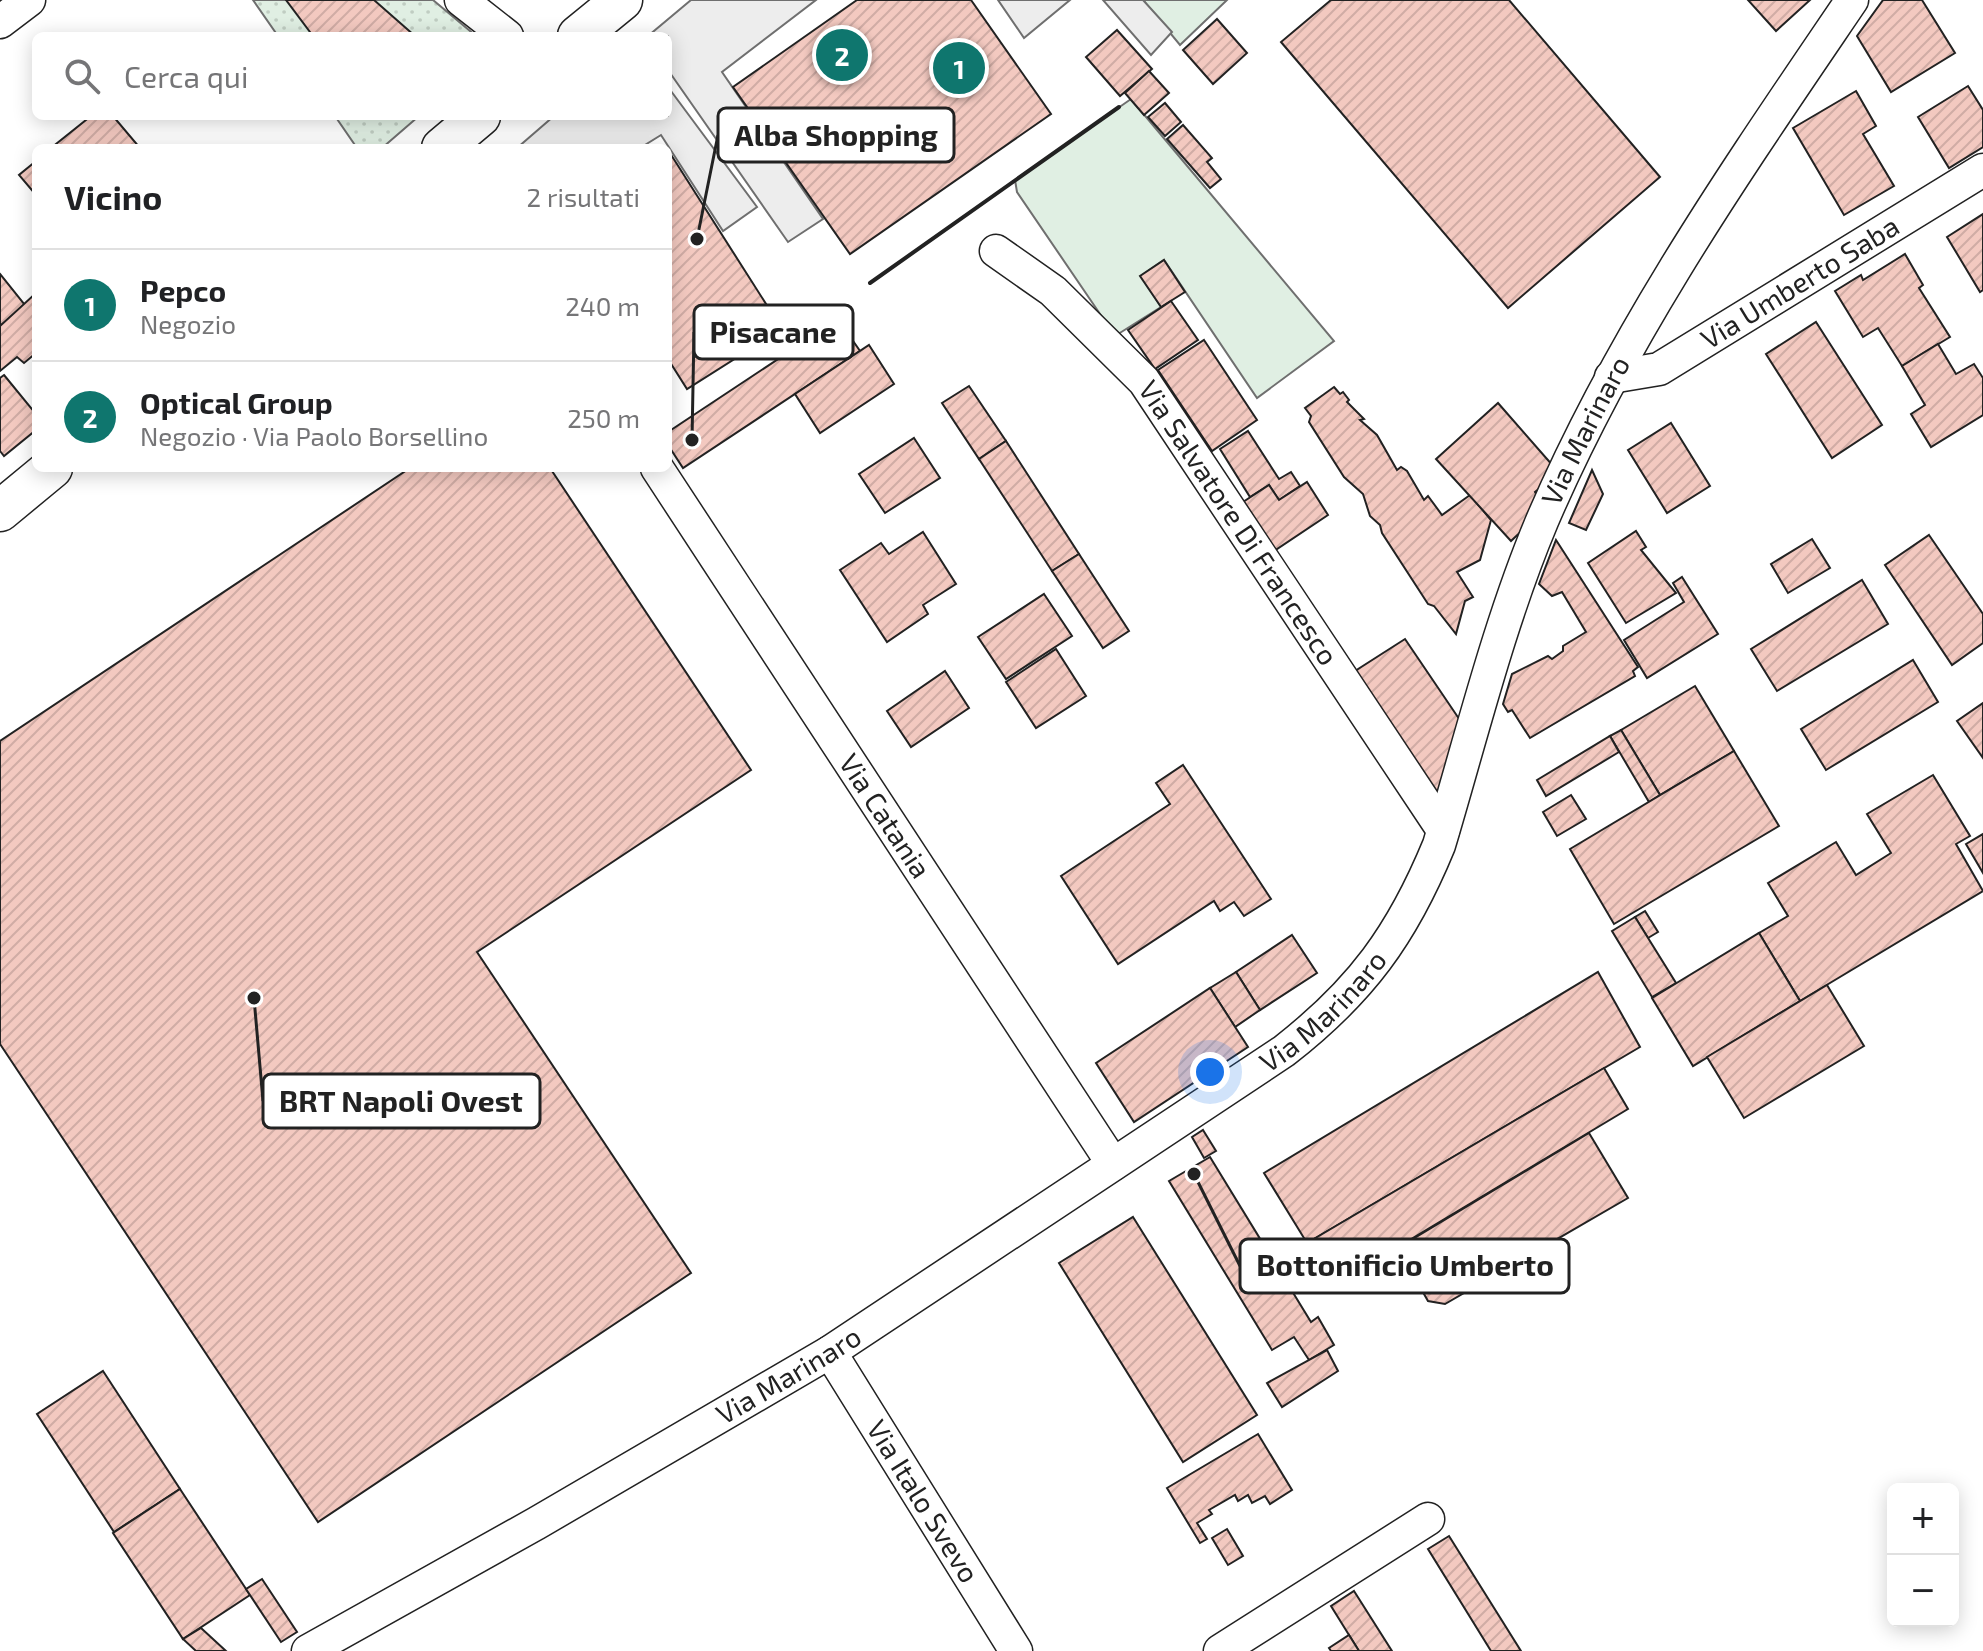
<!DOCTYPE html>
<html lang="it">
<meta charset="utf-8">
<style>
body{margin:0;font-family:"Exo 2",sans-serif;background:#f6f6f6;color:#202124}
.controls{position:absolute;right:24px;bottom:24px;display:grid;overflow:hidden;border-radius:12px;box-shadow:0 4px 20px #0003}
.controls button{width:72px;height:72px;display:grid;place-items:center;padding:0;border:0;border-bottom:2px solid #e0e0e0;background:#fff;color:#202124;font:40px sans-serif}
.you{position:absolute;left:1210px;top:1072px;width:28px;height:28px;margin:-20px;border:6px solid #fff;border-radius:50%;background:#1a73e8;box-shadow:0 0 0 12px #1a73e833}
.badge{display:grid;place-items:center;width:52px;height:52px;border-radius:50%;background:#0f766e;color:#fff;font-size:26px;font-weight:700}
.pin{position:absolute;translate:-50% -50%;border:4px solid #fff;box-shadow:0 2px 8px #0006}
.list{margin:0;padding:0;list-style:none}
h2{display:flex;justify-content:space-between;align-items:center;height:104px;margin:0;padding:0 32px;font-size:34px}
h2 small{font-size:26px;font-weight:400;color:#757577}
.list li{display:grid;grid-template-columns:52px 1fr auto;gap:24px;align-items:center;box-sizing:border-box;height:112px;padding:0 32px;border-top:2px solid #e0e0e0}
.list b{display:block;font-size:30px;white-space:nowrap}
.list p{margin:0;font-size:26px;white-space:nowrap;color:#757577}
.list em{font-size:26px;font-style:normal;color:#757577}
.icon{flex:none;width:44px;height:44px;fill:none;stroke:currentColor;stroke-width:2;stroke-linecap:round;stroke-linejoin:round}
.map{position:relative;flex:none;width:1983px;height:1651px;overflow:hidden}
.search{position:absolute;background:#fff;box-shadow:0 4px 20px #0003;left:32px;top:32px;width:640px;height:88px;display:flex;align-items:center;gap:20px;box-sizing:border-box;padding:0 28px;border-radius:12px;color:#757577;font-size:30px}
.panel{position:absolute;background:#fff;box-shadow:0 4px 20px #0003;left:32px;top:144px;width:640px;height:328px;border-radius:12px}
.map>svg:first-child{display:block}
.green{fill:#e0efe3;stroke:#6f6f6f;stroke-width:2}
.garden{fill:url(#garden-dots);stroke:#6f6f6f;stroke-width:2}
.parking{fill:#ededed;stroke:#6f6f6f;stroke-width:2}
.building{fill:url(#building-hatch);stroke:#222;stroke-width:2}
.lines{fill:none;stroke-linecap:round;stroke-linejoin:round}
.minor-casing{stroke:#222;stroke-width:35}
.major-casing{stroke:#222;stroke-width:43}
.minor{stroke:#fff;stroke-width:32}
.major{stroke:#fff;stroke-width:40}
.wall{stroke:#222;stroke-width:4}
.labels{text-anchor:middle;stroke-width:6;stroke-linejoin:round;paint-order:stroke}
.street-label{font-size:28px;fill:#222;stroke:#fff}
.leader{fill:none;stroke:#222;stroke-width:3}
.callout-dot{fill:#222;stroke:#fff;stroke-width:3}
.callout{fill:#fff;stroke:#222;stroke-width:3}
.callout-label{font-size:30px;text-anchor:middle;font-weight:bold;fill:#222}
</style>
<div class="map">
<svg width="1983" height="1651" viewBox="0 0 1983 1651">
<defs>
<pattern id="garden-dots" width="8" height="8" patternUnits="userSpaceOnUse" patternTransform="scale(2)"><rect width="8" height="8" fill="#e0efe3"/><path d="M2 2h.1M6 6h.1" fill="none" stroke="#c0cdc2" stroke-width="1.8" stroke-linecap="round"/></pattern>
<pattern id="building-hatch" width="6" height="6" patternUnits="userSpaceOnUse" patternTransform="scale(2)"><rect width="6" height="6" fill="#f3c9c0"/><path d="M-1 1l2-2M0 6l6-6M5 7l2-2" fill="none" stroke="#d0aca5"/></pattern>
</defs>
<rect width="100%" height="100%" fill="#fff"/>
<g class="green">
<polygon points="1143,0 1227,0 1180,45"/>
<polygon points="1131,99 1334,341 1257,398 1164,260 1141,276 1161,307 1115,336 1017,192 1015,180"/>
</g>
<g class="garden">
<polygon points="253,0 433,0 476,36 278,36"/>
<polygon points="335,116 419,116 382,148 357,148"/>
</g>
<g class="parking">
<polygon points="691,0 816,0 722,72 823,219 788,242 668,70 668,36 648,36"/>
<polygon points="998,0 1070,0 1024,38"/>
<polygon points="1103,0 1143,0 1172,32 1151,55"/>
<polygon points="668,87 757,207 723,231 661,135 640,148 517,148 554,116 668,116"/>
</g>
<g class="building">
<polygon points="286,0 374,0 415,36 313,36"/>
<polygon points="857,0 971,0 1051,114 850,254 733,87"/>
<polygon points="1331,0 1509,0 1660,177 1508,308 1281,42"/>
<polygon points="1748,0 1810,0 1776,31"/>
<polygon points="1883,0 1922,0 1955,53 1891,92 1857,36"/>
<polygon points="1217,19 1247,53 1213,84 1183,50"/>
<polygon points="1117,30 1152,69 1120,96 1086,57"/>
<polygon points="1149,71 1169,93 1144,115 1125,93"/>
<polygon points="1968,86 1983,110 1983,147 1949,168 1918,117"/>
<polygon points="1856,91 1876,126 1863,134 1894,186 1844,215 1793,128"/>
<polygon points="1165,103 1181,122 1165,136 1148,117"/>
<polygon points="91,116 113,116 140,148 51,148"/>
<polygon points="1183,125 1212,158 1207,162 1221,179 1210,188 1167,139"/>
<polygon points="668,150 782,329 687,389 668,359"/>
<polygon points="36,161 36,195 19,175"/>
<polygon points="1983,214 1983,290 1980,292 1947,237"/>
<polygon points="1905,254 1923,285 1919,288 1950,337 1902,366 1878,328 1863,337 1835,291 1861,275 1863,280"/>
<polygon points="1164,260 1185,292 1161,307 1140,276"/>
<polygon points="0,274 25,305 0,326"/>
<polygon points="36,293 36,353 24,363 17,357 0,371 0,326"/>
<polygon points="1171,301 1198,340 1155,369 1128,330"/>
<polygon points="833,312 860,351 683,468 668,445 668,432 819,332 814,325"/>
<polygon points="1816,322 1882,425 1832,458 1766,354"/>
<polygon points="1204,340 1257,420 1212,451 1158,370"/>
<polygon points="1938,344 1956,374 1974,364 1983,378 1983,415 1931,447 1911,414 1925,405 1902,366"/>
<polygon points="869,345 894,384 820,433 795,394"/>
<polygon points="4,375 36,414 36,430 4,456 0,451 0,378"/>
<polygon points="969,386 1006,441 979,459 942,403"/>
<polygon points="1334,387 1340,394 1343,392 1349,400 1347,402 1364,419 1360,420 1377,435 1397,470 1401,467 1407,471 1424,500 1428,496 1442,515 1470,495 1491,520 1480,560 1457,572 1473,597 1465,601 1456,634 1434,606 1428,604 1382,533 1380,525 1370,516 1363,494 1344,477 1309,422 1311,416 1305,408"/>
<polygon points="1498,403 1554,467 1546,483 1535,492 1538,497 1526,527 1511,541 1436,459"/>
<polygon points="1671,423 1710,486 1667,513 1628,450"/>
<polygon points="1248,431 1279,479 1291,472 1300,486 1279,500 1269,485 1250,497 1220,449"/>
<polygon points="914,438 940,478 885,513 859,474"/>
<polygon points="1006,441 1079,554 1052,571 979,459"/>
<polygon points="410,468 550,468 751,770 477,952 691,1273 318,1522 0,1044 0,741"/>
<polygon points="1592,470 1603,494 1586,530 1569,523"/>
<polygon points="1307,482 1328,515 1274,551 1243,502 1269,485 1279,500"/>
<polygon points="1636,531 1646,547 1641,550 1676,593 1626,623 1588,563"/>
<polygon points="923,532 956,584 923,605 928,614 887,642 840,570 881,543 889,554"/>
<polygon points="1929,535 1983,614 1983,643 1952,665 1885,565"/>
<polygon points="1812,539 1830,568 1788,593 1771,564"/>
<polygon points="1556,540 1638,667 1633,671 1635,676 1530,738 1512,710 1508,712 1503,704 1512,674 1548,656 1552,659 1563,651 1563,646 1586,632 1562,592 1552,596 1539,584"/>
<polygon points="1079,554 1129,631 1103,648 1052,571"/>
<polygon points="1682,577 1718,634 1647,678 1624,640 1684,602 1673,583"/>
<polygon points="1862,580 1888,624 1777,691 1751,649"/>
<polygon points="1044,594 1072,636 1006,679 978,637"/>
<polygon points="1405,639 1468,732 1438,799 1355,671"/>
<polygon points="1056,649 1086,696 1036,728 1006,682"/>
<polygon points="1913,660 1938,702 1826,770 1801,729"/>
<polygon points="945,671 969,708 911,747 887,711"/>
<polygon points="1695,686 1734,751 1660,795 1621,730"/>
<polygon points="1983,703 1983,758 1957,721"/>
<polygon points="1621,730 1660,795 1649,802 1610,736"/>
<polygon points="1610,736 1619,752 1546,796 1537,780"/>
<polygon points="1734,751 1779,826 1614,924 1570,849"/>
<polygon points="1183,765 1271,899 1244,916 1234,902 1220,911 1214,901 1118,964 1061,876 1170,804 1156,783"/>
<polygon points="1933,775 1970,836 1956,844 1983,891 1800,1001 1759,933 1788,916 1768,883 1836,842 1856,875 1891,853 1867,814"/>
<polygon points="1571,795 1586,819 1557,836 1543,812"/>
<polygon points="1983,834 1983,873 1966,844"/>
<polygon points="1645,911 1658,932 1648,938 1635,917"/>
<polygon points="1635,917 1676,983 1652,997 1612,931"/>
<polygon points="1759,933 1800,1001 1693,1066 1652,998"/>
<polygon points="1292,935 1317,973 1260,1010 1236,972"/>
<polygon points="1236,972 1260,1010 1235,1027 1210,988"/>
<polygon points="1598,972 1640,1047 1307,1243 1264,1173"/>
<polygon points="1827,985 1864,1046 1744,1118 1707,1057"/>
<polygon points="1210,988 1248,1047 1134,1122 1096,1063"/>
<polygon points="1604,1068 1628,1109 1333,1286 1307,1243"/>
<polygon points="1203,1130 1216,1151 1204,1158 1192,1137"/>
<polygon points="1589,1133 1628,1198 1445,1304 1428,1301 1398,1248"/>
<polygon points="1210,1157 1311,1322 1318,1317 1334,1345 1309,1360 1294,1337 1272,1350 1169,1181"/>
<polygon points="1133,1217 1257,1415 1183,1462 1059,1263"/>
<polygon points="1327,1350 1338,1371 1282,1407 1267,1383"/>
<polygon points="103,1371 180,1489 114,1532 37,1414"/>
<polygon points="1258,1434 1292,1490 1270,1504 1265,1496 1252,1503 1248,1495 1238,1501 1235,1495 1209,1510 1212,1514 1197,1523 1207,1539 1200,1543 1167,1488"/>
<polygon points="180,1489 250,1595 183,1639 113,1533"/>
<polygon points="1227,1529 1243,1556 1228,1565 1212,1538"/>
<polygon points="1449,1536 1521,1651 1491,1651 1428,1549"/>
<polygon points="262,1579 297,1632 281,1642 246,1589"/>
<polygon points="1354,1591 1392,1651 1359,1651 1349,1635 1331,1606"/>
<polygon points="201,1628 226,1651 196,1651 183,1639"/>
<polygon points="1349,1635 1359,1651 1331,1651 1329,1648"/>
</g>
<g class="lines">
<defs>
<g id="minor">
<polyline points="461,0 507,36"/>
<polyline points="0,22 29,0"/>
<path id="s1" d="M 996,251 L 1053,291 L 1144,381 L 1443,830"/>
<path id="s2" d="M 1611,377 L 1659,369 L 1983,170"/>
<path id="s3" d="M 657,468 L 1113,1164"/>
<path id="s4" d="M 830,1352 L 1016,1651"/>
<path id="s5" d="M 308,1651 L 537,1523 L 830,1352 L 1284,1051 C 1361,991 1402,935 1439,845 C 1471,738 1499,623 1542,521 C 1622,334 1738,168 1852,0"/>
<polyline points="1220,1651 1428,1519"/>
</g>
<g id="major">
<polyline points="578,36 622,0"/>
<polyline points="442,148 480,116"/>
<polyline points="0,511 52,468"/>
</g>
</defs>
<use href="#minor" class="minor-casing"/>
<use href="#major" class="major-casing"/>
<use href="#minor" class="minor"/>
<use href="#major" class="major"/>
<polyline class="wall" points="870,283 1119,107"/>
</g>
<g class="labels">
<g class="street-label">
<text dy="10" stroke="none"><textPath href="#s2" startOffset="214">Via Umberto Saba</textPath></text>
<text dy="10" stroke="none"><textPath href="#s5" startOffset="1848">Via Marinaro</textPath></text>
<text dy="10" stroke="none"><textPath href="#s1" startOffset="368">Via Salvatore Di Francesco</textPath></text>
<text dy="10" stroke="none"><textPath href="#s3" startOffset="416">Via Catania</textPath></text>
<text dy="10" stroke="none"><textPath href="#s5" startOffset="1202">Via Marinaro</textPath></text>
<text dy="10" stroke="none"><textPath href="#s5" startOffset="554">Via Marinaro</textPath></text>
<text dy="10" stroke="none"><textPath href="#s4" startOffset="176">Via Italo Svevo</textPath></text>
</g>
</g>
<path class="leader" d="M697 239L718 135M692 440L694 332M254 998L263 1101M1194 1174L1240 1266"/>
<g class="callout-dot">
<circle cx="697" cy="239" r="8"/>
<circle cx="692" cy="440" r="8"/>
<circle cx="254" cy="998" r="8"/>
<circle cx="1194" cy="1174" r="8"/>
</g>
<g class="callout">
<rect x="718" y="108" width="236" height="54" rx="8"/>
<rect x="694" y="305" width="159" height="54" rx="8"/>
<rect x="263" y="1074" width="277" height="54" rx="8"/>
<rect x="1240" y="1239" width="329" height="54" rx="8"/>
</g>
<g class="callout-label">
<text x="836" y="146">Alba Shopping</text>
<text x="773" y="343">Pisacane</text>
<text x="401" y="1112">BRT Napoli Ovest</text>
<text x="1405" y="1276">Bottonificio Umberto</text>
</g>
</svg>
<div class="controls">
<button>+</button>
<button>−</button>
</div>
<div class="you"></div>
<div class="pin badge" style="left:959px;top:68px">1</div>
<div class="pin badge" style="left:842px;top:55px">2</div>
<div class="search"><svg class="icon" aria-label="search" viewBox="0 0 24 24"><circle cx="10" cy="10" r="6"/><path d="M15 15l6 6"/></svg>Cerca qui</div>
<section class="panel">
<h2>Vicino<small>2 risultati</small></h2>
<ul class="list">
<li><span class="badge">1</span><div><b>Pepco</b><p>Negozio</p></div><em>240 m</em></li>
<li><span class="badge">2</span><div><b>Optical Group</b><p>Negozio · Via Paolo Borsellino</p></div><em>250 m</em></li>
</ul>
</section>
</div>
